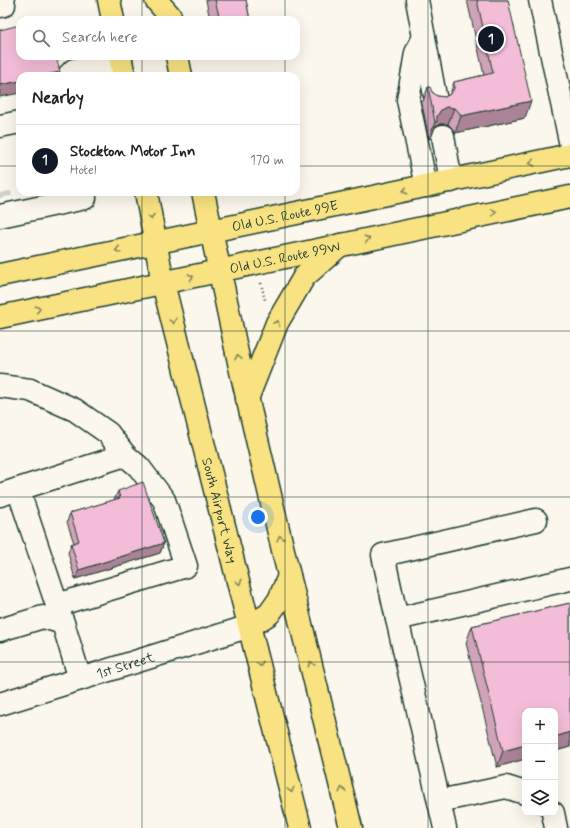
<!DOCTYPE html>
<meta charset="utf-8">
<style>
body{margin:0;font-family:Mynerve,sans-serif;background:#f2f2f2;color:#222}
.controls{position:absolute;right:12px;bottom:12px;display:grid;overflow:hidden;border-radius:8px;box-shadow:0 4px 16px #0002}
.controls button{width:36px;height:36px;display:grid;place-items:center;padding:0;border:0;border-bottom:1px solid #e0e0e0;background:#fff;color:#222;font:20px sans-serif}
.you{position:absolute;left:258px;top:517px;width:14px;height:14px;margin:-10px;border:3px solid #fff;border-radius:50%;background:#1a73e8;box-shadow:0 0 0 6px #1a73e833}
.badge{display:grid;place-items:center;width:26px;height:26px;border-radius:50%;background:#111827;color:#fff;font-size:13px;font-weight:700}
.pin{position:absolute;translate:-50% -50%;border:2px solid #fff;box-shadow:0 1px 4px #0006}
.list{margin:0;padding:0;list-style:none}
h2{display:flex;justify-content:space-between;align-items:center;height:52px;margin:0;padding:0 16px;font-size:17px}
h2 small{font-size:13px;font-weight:400;color:#767676}
.list li{display:grid;grid-template-columns:26px 1fr auto;gap:12px;align-items:center;box-sizing:border-box;height:72px;padding:0 16px;border-top:1px solid #e0e0e0}
.list b{display:block;font-size:15px;white-space:nowrap}
.list p{margin:0;font-size:13px;white-space:nowrap;color:#767676}
.list em{font-size:13px;font-style:normal;color:#767676}
.icon{flex:none;width:22px;height:22px;fill:none;stroke:currentColor;stroke-width:2;stroke-linecap:round;stroke-linejoin:round}
.map{position:relative;flex:none;width:570px;height:828px;overflow:hidden}
.search{position:absolute;background:#fff;box-shadow:0 4px 16px #0002;left:16px;top:16px;width:284px;height:44px;display:flex;align-items:center;gap:10px;box-sizing:border-box;padding:0 14px;border-radius:12px;color:#767676;font-size:15px}
.panel{position:absolute;background:#fff;box-shadow:0 4px 16px #0002;left:16px;top:72px;width:284px;height:124px;border-radius:12px}
.map>svg:first-child{display:block}
.lines{fill:none;stroke-linecap:round;stroke-linejoin:round}
.minor-tunnel{stroke:#cfd2c7;stroke-width:22;stroke-dasharray:22 11;stroke-linecap:butt}
.minor-casing{stroke:#1f3d34;stroke-width:25}
.major-casing{stroke:#1f3d34;stroke-width:25}
.path{stroke:#1f3d34;stroke-width:2.5;stroke-dasharray:1 3;stroke-linecap:butt}
.minor{stroke:#fbf7ec;stroke-width:22}
.major{stroke:#f8e281;stroke-width:22}
.wall{fill:#d1a3b9;stroke:#1f3d34}
.shaded-wall{fill:#aa8496;stroke:#1f3d34}
.building{fill:#f3bdd7;stroke:#1f3d34}
.oneway{stroke:#818757}
.grid{fill:none;stroke:#1f3d34;stroke-width:1;stroke-opacity:0.55}
.labels{text-anchor:middle;stroke-width:3;stroke-linejoin:round;paint-order:stroke}
.street-label{font-size:14px;fill:#1f3d34;stroke:#fbf7ec}
</style>
<div class="map">
<svg width="570" height="828" viewBox="0 0 570 828">
<rect width="100%" height="100%" fill="#fbf7ec"/>
<filter id="ink" filterUnits="userSpaceOnUse"><feTurbulence type="fractalNoise" baseFrequency=".025" numOctaves="2"/><feDisplacementMap in="SourceGraphic" scale="8" xChannelSelector="R" yChannelSelector="G"/><feConvolveMatrix kernelMatrix="1 2 1 2 8 2 1 2 1" color-interpolation-filters="sRGB"/></filter>
<g filter="url(#ink)">
<g class="lines">
<polyline class="minor-tunnel" points="0,193 1,198"/>
<defs>
<g id="minor">
<polyline points="417,0 436,101"/>
<polyline points="540,0 570,141"/>
<polyline points="0,6 4,5 3,0"/>
<polyline points="424,37 416,53 408,100 426,186"/>
<polyline points="68,76 74,70 121,60"/>
<polyline points="0,126 20,122"/>
<polyline points="443,136 451,181"/>
<polyline points="0,216 85,198 84,192"/>
<polyline points="0,386 30,390 75,410 108,433 125,455 0,495"/>
<polyline points="18,489 63,623"/>
<polyline points="536,520 383,555 397,619 570,579"/>
<polyline points="57,605 186,566 164,500 139,467 125,455"/>
<polyline points="397,619 445,828"/>
<polyline points="0,630 43,617 63,623 80,679"/>
<path id="s1" d="M 0,704 L 250,626"/>
<polyline points="439,801 506,787 525,793"/>
<polyline points="553,813 556,828"/>
</g>
<g id="major">
<polyline points="109,0 113,20"/>
<polyline points="156,0 170,16"/>
<polyline points="120,56 124,76"/>
<polyline points="177,56 181,76"/>
<path id="s2" d="M 146,192 L 163,283 L 300,828"/>
<polyline points="203,192 240,367 286,563 351,828"/>
<path id="s3" d="M 0,275 L 359,200 L 570,155"/>
<path id="s4" d="M 0,317 L 570,197"/>
<polyline points="247,399 277,323 304,277 340,245"/>
<polyline points="250,626 269,614 279,600 289,576"/>
</g>
</defs>
<use href="#minor" class="minor-casing"/>
<use href="#major" class="major-casing"/>
<polyline class="path" points="261,283 265,300"/>
<use href="#minor" class="minor"/>
<use href="#major" class="major"/>
</g>
<g class="wall">
<polygon points="206,0 246,0 250,20 210,20"/>
<polygon points="467,0 508,0 525,118 455,133 452,128 448,124 440,124 435,127 431,138 429,139 422,104 428,87 432,92 437,96 445,97 450,94 454,82 484,75"/>
<polygon points="118,491 164,543 160,553 75,579 68,553 71,544 74,543 67,522 70,513 114,500"/>
<polygon points="570,603 570,747 555,751 555,711 525,711 525,759 497,767 466,643 472,626"/>
</g>
<g class="shaded-wall">
<polygon points="60,72 58,76 41,76"/>
<polygon points="20,81 20,93 0,97 0,85"/>
<polygon points="531,101 525,118 455,133 461,116"/>
<polygon points="446,107 454,108 448,124 440,124 435,127 431,138 429,139 437,116 441,110"/>
<polygon points="164,543 160,553 75,579 79,570"/>
<polygon points="570,732 570,747 555,751 555,737"/>
<polygon points="525,745 525,759 497,767 503,751"/>
</g>
<g class="building">
<polygon points="215,0 246,0 250,20 220,20"/>
<polygon points="477,0 508,0 531,101 461,116 458,111 454,108 446,107 441,110 437,116 437,122 435,122 428,87 430,87 432,92 437,96 445,97 450,94 454,89 454,82 493,73"/>
<polygon points="20,25 20,56 56,56 60,72 41,76 20,76 20,81 0,85 0,30"/>
<polygon points="143,482 164,543 79,570 71,544 79,541 70,513 120,498 118,491"/>
<polygon points="570,603 570,732 555,737 555,711 525,711 525,745 503,751 472,626"/>
</g>
<defs><path id="oneway-chevron" d="M-2-3.5L2.5 0L-2 3.5" fill="none" stroke-width="1.6" stroke-linecap="round" stroke-linejoin="round"/></defs>
<g class="oneway">
<use href="#oneway-chevron" transform="translate(532 163) rotate(168)"/>
<use href="#oneway-chevron" transform="translate(405 191) rotate(168)"/>
<use href="#oneway-chevron" transform="translate(494 212) rotate(-12)"/>
<use href="#oneway-chevron" transform="translate(151 217) rotate(79)"/>
<use href="#oneway-chevron" transform="translate(367 239) rotate(-12)"/>
<use href="#oneway-chevron" transform="translate(118 250) rotate(168)"/>
<use href="#oneway-chevron" transform="translate(191 277) rotate(-12)"/>
<use href="#oneway-chevron" transform="translate(38 309) rotate(-12)"/>
<use href="#oneway-chevron" transform="translate(173 321) rotate(76)"/>
<use href="#oneway-chevron" transform="translate(277 323) rotate(-64)"/>
<use href="#oneway-chevron" transform="translate(238 357) rotate(-102)"/>
<use href="#oneway-chevron" transform="translate(280 538) rotate(-103)"/>
<use href="#oneway-chevron" transform="translate(239 582) rotate(76)"/>
<use href="#oneway-chevron" transform="translate(260 664) rotate(76)"/>
<use href="#oneway-chevron" transform="translate(311 664) rotate(-104)"/>
<use href="#oneway-chevron" transform="translate(291 790) rotate(76)"/>
<use href="#oneway-chevron" transform="translate(342 790) rotate(-104)"/>
</g>
</g>
<path class="grid" d="M 142,0 L 142,20M 285,0 L 285,20M 428,0 L 428,828M 142,56 L 142,76M 285,56 L 285,76M 0,166 L 20,166M 296,166 L 570,166M 142,192 L 142,828M 285,192 L 285,828M 0,331 L 570,331M 0,497 L 570,497M 0,662 L 570,662"/>
<g class="labels">
<g class="street-label">
<text dy="5" stroke="none"><textPath href="#s3" startOffset="291">Old U.S. Route 99E</textPath></text>
<text dy="5" stroke="none"><textPath href="#s4" startOffset="291">Old U.S. Route 99W</textPath></text>
<text dy="5" stroke="none"><textPath href="#s2" startOffset="327">South Airport Way</textPath></text>
<text dy="5" stroke="none"><textPath href="#s1" startOffset="131">1st Street</textPath></text>
</g>
</g>
</svg>
<div class="controls">
<button>+</button>
<button>−</button>
<button><svg class="icon" aria-label="layers" viewBox="0 0 24 24"><path d="M12 4l9 5-9 5-9-5zM3 14l9 5 9-5"/></svg></button>
</div>
<div class="you"></div>
<div class="pin badge" style="left:491px;top:39px">1</div>
<div class="search"><svg class="icon" aria-label="search" viewBox="0 0 24 24"><circle cx="10" cy="10" r="6"/><path d="M15 15l6 6"/></svg>Search here</div>
<section class="panel">
<h2>Nearby<small></small></h2>
<ul class="list">
<li><span class="badge">1</span><div><b>Stockton Motor Inn</b><p>Hotel</p></div><em>170 m</em></li>
</ul>
</section>
</div>
